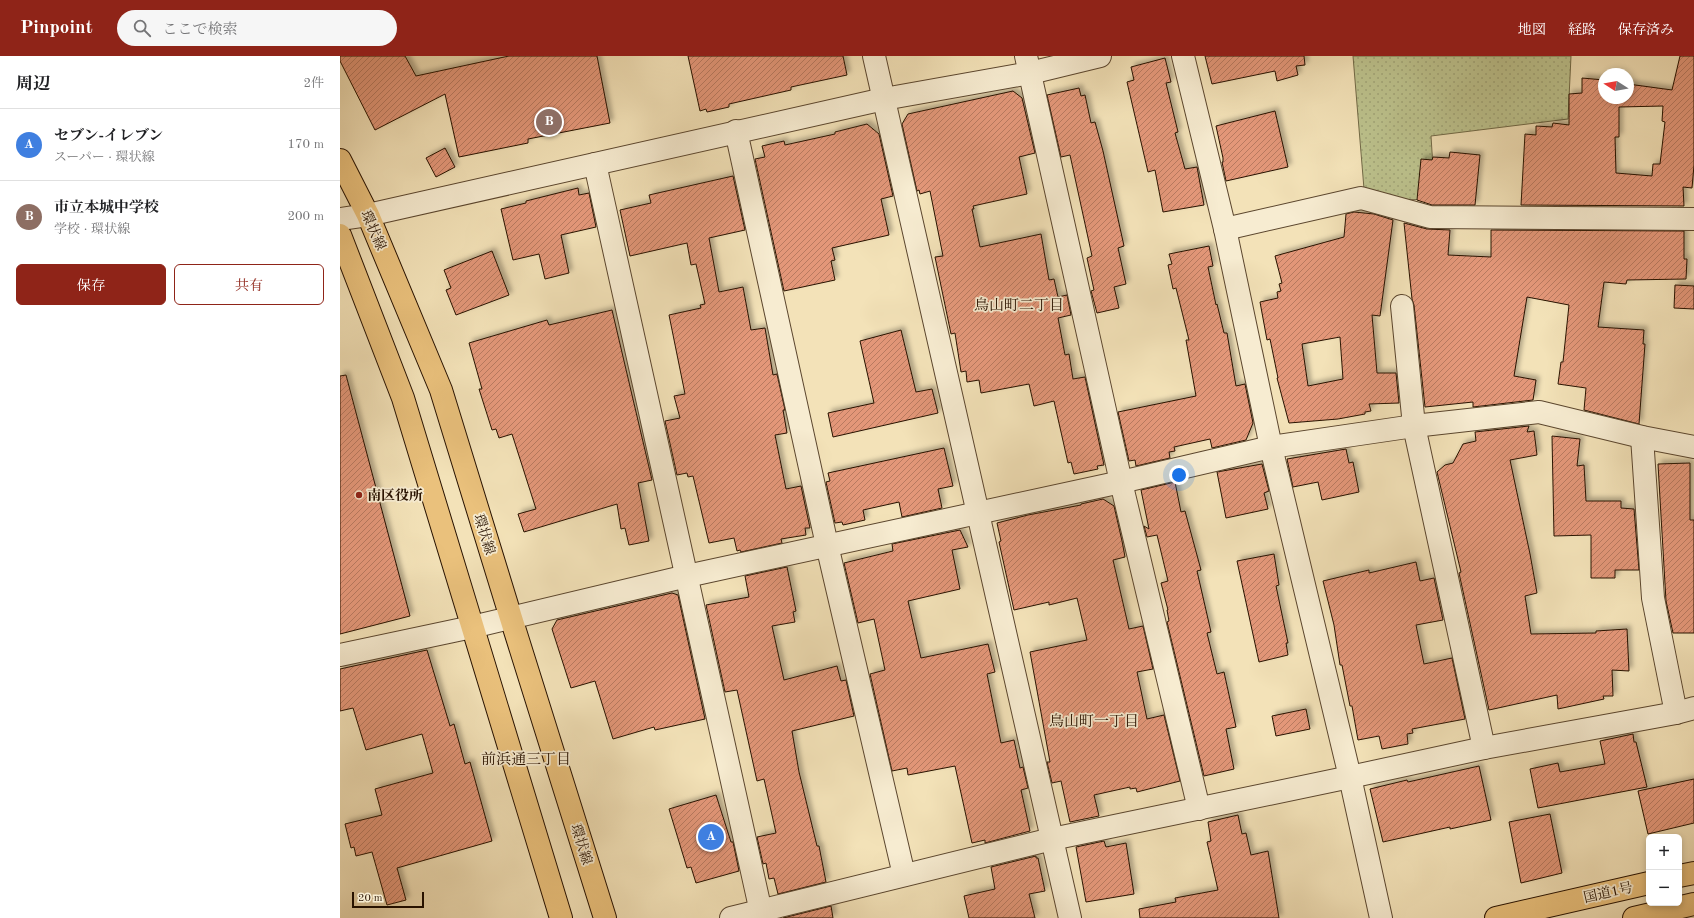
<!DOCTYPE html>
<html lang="ja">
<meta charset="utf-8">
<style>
body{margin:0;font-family:"Old Standard TT","Noto Serif JP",serif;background:#f6f6f6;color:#202124}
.controls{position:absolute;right:12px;bottom:12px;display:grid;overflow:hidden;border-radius:6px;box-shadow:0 2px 6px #0003}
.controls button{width:36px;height:36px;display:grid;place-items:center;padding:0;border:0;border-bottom:1px solid #e0e0e0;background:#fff;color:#202124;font:20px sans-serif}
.compass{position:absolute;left:1258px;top:12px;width:36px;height:36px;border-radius:50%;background:#fff;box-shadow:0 2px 6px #0003;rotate:281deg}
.scale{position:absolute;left:12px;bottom:10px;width:72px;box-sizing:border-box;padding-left:4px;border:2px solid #281200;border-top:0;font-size:11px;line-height:14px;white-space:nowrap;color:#281200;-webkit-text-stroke:3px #f7ecd1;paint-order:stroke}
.you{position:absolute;left:839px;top:419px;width:14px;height:14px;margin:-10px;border:3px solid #fff;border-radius:50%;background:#1a73e8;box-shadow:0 0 0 6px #1a73e833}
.badge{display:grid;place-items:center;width:26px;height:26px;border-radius:50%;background:#8f2418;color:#fff;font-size:13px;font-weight:700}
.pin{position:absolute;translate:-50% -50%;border:2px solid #fff;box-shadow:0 1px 4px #0006}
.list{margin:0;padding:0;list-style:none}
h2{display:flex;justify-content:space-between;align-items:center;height:52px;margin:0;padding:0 16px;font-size:17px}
h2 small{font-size:13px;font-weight:400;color:#757577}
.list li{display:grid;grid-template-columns:26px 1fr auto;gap:12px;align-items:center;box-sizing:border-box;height:72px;padding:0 16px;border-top:1px solid #e0e0e0}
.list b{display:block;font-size:15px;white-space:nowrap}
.list p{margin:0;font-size:13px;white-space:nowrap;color:#757577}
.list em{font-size:13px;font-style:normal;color:#757577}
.actions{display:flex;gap:8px;padding:12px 16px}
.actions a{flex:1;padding:9px 0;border:1px solid #8f2418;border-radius:6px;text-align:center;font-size:14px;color:#8f2418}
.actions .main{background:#8f2418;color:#fff}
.icon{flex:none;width:22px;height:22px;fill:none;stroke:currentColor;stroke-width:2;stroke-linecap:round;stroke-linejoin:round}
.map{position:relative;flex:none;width:1354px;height:862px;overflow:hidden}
header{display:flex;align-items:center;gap:24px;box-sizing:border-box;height:56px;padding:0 20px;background:#8f2418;color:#fff}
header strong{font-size:19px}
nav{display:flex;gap:22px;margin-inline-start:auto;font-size:14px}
.search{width:280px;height:36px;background:#f6f6f6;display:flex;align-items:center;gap:10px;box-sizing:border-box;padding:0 14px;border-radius:22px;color:#757577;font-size:15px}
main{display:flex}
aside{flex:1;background:#fff}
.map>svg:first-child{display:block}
.grass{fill:url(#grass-dots);stroke:#726a47}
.building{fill:url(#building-hatch);stroke:#281200;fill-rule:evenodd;filter:url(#shadow)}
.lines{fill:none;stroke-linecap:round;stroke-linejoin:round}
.minor-casing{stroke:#5b462e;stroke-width:24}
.major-casing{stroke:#281200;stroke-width:24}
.highway-casing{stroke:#281200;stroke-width:24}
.minor{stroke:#f7ecd1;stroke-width:22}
.major{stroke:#eac17c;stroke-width:22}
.highway{stroke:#eac17c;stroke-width:22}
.poi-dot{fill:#8f2418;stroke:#f7ecd1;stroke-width:1.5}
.labels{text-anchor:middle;stroke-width:3.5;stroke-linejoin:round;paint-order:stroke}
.street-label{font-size:14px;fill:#281200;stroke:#f7ecd1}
.poi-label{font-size:14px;font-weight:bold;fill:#281200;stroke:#f7ecd1;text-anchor:start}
.neighbourhood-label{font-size:15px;fill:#281200;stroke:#f7ecd1}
</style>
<header>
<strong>Pinpoint</strong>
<div class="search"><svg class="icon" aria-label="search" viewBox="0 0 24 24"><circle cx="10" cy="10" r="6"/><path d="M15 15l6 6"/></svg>ここで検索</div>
<nav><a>地図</a><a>経路</a><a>保存済み</a></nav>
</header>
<main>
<aside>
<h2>周辺<small>2件</small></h2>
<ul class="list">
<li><span class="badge" style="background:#3f7fe0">A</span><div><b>セブン-イレブン</b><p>スーパー · 環状線</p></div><em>170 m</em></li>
<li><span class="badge" style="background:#8d6e63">B</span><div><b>市立本城中学校</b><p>学校 · 環状線</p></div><em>200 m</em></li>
</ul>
<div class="actions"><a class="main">保存</a><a>共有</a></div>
</aside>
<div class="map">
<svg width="1354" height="862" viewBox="0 0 1354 862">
<defs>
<pattern id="grass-dots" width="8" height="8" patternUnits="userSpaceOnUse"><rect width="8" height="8" fill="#bdc38e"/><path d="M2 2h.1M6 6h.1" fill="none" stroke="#a2a679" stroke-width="1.8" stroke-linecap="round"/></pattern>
<pattern id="building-hatch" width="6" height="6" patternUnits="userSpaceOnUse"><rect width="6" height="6" fill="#e39779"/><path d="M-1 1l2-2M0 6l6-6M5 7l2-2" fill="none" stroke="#b87a61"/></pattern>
<filter id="shadow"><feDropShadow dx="3.5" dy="-3.5" stdDeviation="2" flood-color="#0004"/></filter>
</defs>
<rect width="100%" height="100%" fill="#f3e2b8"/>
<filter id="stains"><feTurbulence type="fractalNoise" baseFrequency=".005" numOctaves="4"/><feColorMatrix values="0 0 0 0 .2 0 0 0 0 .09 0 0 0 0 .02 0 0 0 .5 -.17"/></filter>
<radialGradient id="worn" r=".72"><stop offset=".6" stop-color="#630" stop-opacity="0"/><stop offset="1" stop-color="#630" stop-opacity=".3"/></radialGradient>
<polygon class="grass" points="1013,0 1231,0 1228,63 1091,80 1095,143 1025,145"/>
<g class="building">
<polygon points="0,0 65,0 76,20 169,0 257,0 270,67 188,83 188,87 119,101 105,38 35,74 0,5"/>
<polygon points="348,0 503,0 507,19 451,31 451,34 389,48 389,51 367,56 366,53 360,55"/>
<polygon points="865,0 964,0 965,9 956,10 958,19 937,25 935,15 872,28"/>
<path d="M 1340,0 L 1354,0 L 1354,109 L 1352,132 L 1343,131 L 1344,150 L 1181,149 L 1185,78 L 1196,79 L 1196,70 L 1212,71 L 1213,67 L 1229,69 L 1229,38 L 1242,37 L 1242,22 L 1264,24 L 1264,42 L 1288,42 L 1288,28 L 1332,34 ZM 1323,50 L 1322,65 L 1325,66 L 1320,108 L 1313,108 L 1312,120 L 1276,117 L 1275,81 L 1279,81 L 1279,51 Z"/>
<polygon points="825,2 831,26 826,27 838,76 835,77 845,113 857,111 864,149 823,156 815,114 808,116 787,26 794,24 791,11"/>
<polygon points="739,32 741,40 745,39 751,67 755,66 763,95 784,190 778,192 786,228 774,231 779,252 757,257 751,235 754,234 747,202 752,200 730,99 721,101 707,39"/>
<polygon points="673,35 682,42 695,97 679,101 687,138 633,150 634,153 632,153 640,191 701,178 709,224 714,223 718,241 727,239 731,259 718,262 725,299 729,298 733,323 745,321 764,409 757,410 758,413 734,418 731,406 728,407 714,345 694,350 689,328 641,337 639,324 627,326 626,315 621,316 615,277 611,278 595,201 603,200 590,135 580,138 579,134 577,135 562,68 568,58"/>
<polygon points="935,55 948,111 886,125 882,106 883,106 883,102 876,70"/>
<polygon points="527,68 539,78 553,140 541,143 549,179 492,192 495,204 491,205 495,224 444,235 415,103 425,101 422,90 444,85 445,89 495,78 495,76"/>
<polygon points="105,92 115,111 96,121 86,102"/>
<polygon points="1110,96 1140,99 1135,149 1092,149 1077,144 1081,103 1092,104 1093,101 1109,102"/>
<polygon points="393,120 405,174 369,182 379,236 403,231 411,274 425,272 433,319 437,318 445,354 443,354 447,377 435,379 446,433 461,430 470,472 465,472 466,479 441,483 442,487 401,496 400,494 397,495 394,482 369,487 353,420 348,421 347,417 337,419 325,365 340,362 334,340 345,338 329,259 361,252 360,249 365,248 356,208 351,209 347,187 290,200 280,154 311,147 309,139"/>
<polygon points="238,132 239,139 249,137 256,171 221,179 229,217 205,223 199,198 173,204 161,153 186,147 186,145"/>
<path d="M 1014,156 L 1034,158 L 1053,164 L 1040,260 L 1032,259 L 1037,317 L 1056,317 L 1059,347 L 1029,348 L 1031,355 L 1025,356 L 1025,358 L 998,363 L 949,367 L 937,322 L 938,322 L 930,283 L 927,284 L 920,246 L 938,242 L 937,236 L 941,235 L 939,228 L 942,227 L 935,200 L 1004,181 L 1006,158 ZM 1000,281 L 1003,323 L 968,330 L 962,288 Z"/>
<polygon points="1064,167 1087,173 1110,174 1108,199 1151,201 1151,174 1344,175 1344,203 1347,203 1346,223 1287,224 1286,228 1264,226 1258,271 1304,274 1303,288 1305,288 1299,368 1244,354 1246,332 1218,328 1221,306 1223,306 1229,249 1187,241 1174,320 1196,324 1193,344 1133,351 1133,346 1085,351 1074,249 1072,243"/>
<polygon points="869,190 873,210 868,211 876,249 877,248 884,277 887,277 896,330 905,328 913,367 906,384 872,392 870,383 834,391 835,395 829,396 830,402 796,410 795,404 789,405 778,356 856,340 846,284 849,284 836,232 833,233 828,209 832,208 829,198"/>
<polygon points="152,195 169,239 116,259 106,234 111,232 104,214"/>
<polygon points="1335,229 1354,230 1354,253 1334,252"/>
<polygon points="272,254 312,424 298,427 309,485 289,489 285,472 281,473 277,448 184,476 178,458 196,453 172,378 159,382 156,373 152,374 139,333 142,333 129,287 207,264 209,269"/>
<polygon points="561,274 576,336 592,333 598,357 493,381 488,357 534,347 520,285"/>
<polygon points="6,319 70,560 0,578 0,320"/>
<polygon points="1189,370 1187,376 1194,375 1197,399 1170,404 1190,498 1197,537 1185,540 1191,578 1256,577 1256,575 1287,573 1289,615 1272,614 1273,640 1263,640 1264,643 1218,653 1217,639 1149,654 1119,517 1121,516 1097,416 1105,409 1113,407 1123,388 1136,385 1135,376"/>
<polygon points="1212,380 1240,383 1237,410 1244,409 1246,445 1281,445 1281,452 1294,453 1299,514 1275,514 1275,522 1251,522 1251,479 1214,480"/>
<polygon points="604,392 613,430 598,433 602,452 562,461 559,446 523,454 525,464 503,469 502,466 495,467 486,426 490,425 488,417"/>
<polygon points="1006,393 1009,407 1013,406 1019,436 982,444 978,426 953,431 947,403"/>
<polygon points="1350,407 1350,464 1354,464 1354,577 1333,577 1326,545 1318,408"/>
<polygon points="922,408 929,435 924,437 928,453 886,462 877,416"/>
<polygon points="835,426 841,456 845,455 861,514 857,515 871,576 867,577 877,618 884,616 896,671 886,673 894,713 864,720 827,566 829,565 827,554 828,554 821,527 828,525 817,479 807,481 804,470 809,473 801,434"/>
<polygon points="763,443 774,450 782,485 785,501 773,504 789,573 803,570 813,613 797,616 807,663 824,659 840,725 797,736 796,732 790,733 790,731 754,739 759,760 730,766 721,725 712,727 707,706 710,706 690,596 747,584 737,542 709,549 709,546 674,554 659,486 661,485 657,467 688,459 741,449 741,448"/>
<polygon points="620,474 628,491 612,494 620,533 568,545 581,602 648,588 655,616 647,618 661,687 674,684 680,712 683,711 688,732 681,734 690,775 645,787 645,784 632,787 615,710 568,719 567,712 552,715 530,618 545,614 534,563 518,567 504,507 553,495 552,488"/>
<polygon points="934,498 939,529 936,530 948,587 946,587 948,599 919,606 897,505"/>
<polygon points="1076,506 1080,525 1094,522 1103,564 1076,569 1084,608 1112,602 1125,663 1072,673 1073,677 1067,678 1068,688 1042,693 1039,680 1018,684 1012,650 1010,650 1002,609 1000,609 994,569 983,525 1029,514 1029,517"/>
<polygon points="447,511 456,555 453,556 455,566 432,570 444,624 497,610 501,625 506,624 514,660 452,675 459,716 477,790 479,790 486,826 438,838 434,822 429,823 426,807 423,808 417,781 436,777 424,723 417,725 397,634 385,636 366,549 409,541 405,520"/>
<polygon points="332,537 338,539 365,663 315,674 314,671 273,683 255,625 231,632 212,573 217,564"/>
<polygon points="87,594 110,670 114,668 125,708 130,706 152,785 57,812 66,844 47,849 32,796 16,800 14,791 11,792 5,768 42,759 35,733 93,717 82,678 26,694 13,652 0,655 0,613"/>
<polygon points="966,653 970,673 936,680 932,660"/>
<polygon points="1293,678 1294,686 1296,686 1307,731 1198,752 1190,713 1218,707 1220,716 1265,708 1260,685"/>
<polygon points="1139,710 1151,764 1110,773 1110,771 1043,786 1030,733 1067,724 1068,726"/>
<polygon points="1354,723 1354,767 1308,778 1298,735"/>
<polygon points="376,739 391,786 393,786 399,815 356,827 351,811 347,812 329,753"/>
<polygon points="1210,758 1222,817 1181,827 1169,766"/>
<polygon points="898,759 902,778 906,777 911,799 928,795 939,862 800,862 799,853 836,846 835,842 878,834 867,786 871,785 868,766"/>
<polygon points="764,785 766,791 786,787 794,838 746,846 736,791"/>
<polygon points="696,800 696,802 698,802 705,835 689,838 695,862 629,862 624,840 655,833 651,811"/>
<polygon points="491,850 493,862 443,862"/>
</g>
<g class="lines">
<defs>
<g id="minor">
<polyline points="534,0 730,862"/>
<polyline points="686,0 781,426 859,753"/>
<polyline points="843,0 885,173 931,391 1010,721 1041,862"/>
<polyline points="396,75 487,489 564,819"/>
<polyline points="255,108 421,856"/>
<polyline points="0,163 28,159 544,43 690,17 760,0"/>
<polyline points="885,173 1021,142 1090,161 1354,163"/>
<polyline points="1062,250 1074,370 1144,692"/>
<polyline points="1302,381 1313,542 1336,657"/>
<polyline points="0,599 132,571 347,520 781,426 931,391 1074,370 1199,356 1302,381 1354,391"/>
<polyline points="391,862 712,783 1010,721 1144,692 1336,657 1354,652"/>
</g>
<g id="major">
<polyline points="0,104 28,159 101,334 171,562 265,862"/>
<polyline points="0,179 63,342 221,862"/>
</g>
<g id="highway">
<polyline points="1339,820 1354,817"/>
<polyline points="1156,862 1309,827"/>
<polyline points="1294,862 1354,848"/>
</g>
</defs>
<use href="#minor" class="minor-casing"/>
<use href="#major" class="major-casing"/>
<use href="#highway" class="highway-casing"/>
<use href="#minor" class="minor"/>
<use href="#major" class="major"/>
<use href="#highway" class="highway"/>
</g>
<circle class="poi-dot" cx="19" cy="439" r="4"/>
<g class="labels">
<g class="street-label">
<text transform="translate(34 174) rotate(66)" y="5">環状線</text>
<text transform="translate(145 478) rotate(73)" y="5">環状線</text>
<text transform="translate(242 788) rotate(73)" y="5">環状線</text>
<text transform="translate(1268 836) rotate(-13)" y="5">国道1号</text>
</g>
<g class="poi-label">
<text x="27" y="444">南区役所</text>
</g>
<g class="neighbourhood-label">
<text x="679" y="254">鳥山町二丁目</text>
<text x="754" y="670">鳥山町一丁目</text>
<text x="186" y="708">前浜通三丁目</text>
</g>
</g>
<rect width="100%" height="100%" filter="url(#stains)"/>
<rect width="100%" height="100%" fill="url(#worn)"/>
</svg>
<div class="controls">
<button>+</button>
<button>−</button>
</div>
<svg class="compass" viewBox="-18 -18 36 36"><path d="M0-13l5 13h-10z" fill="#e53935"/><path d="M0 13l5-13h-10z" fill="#757577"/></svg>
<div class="scale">20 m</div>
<div class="you"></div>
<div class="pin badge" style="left:371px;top:781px;background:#3f7fe0">A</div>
<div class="pin badge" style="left:209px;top:66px;background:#8d6e63">B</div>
</div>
</main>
